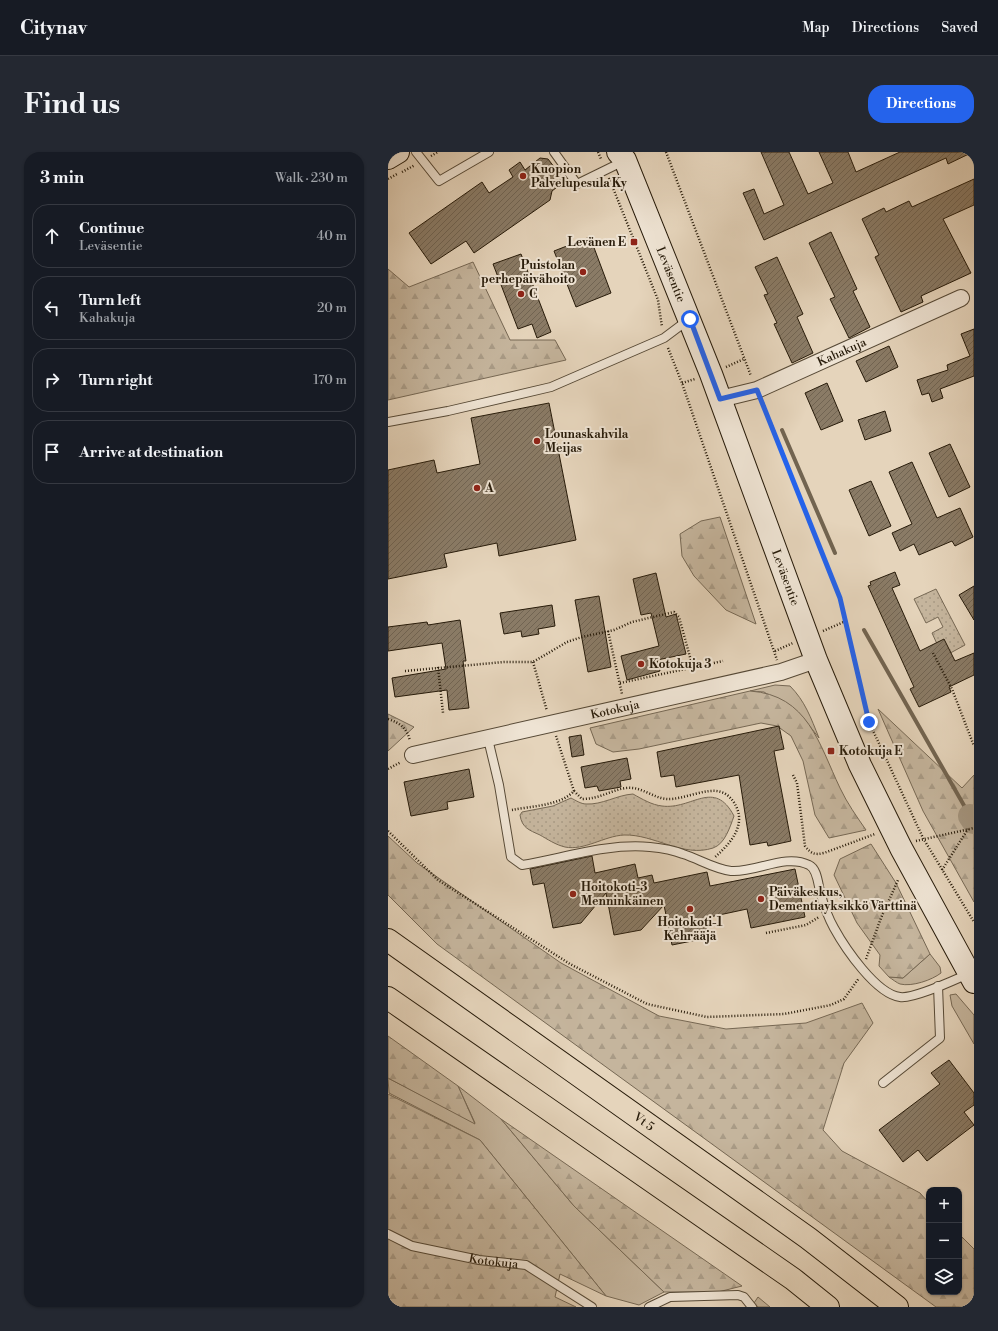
<!DOCTYPE html>
<meta charset="utf-8">
<style>
body{margin:0;font-family:"Libre Bodoni",serif;background:#242831;color:#f1f3f6}
.controls{position:absolute;right:12px;bottom:12px;display:grid;overflow:hidden;border-radius:8px;box-shadow:0 1px 3px #0004}
.controls button{width:36px;height:36px;display:grid;place-items:center;padding:0;border:0;border-bottom:1px solid #363941;background:#171b24;color:#f1f3f6;font:20px sans-serif}
.stop{position:absolute;width:12px;height:12px;margin:-9px;border:3px solid #2563eb;border-radius:50%;background:#fff}
.stop.end{background:#2563eb;border-color:#fff;box-shadow:0 1px 4px #0008}
.list{margin:0;padding:0;list-style:none}
h2{display:flex;justify-content:space-between;align-items:center;height:52px;margin:0;padding:0 16px;font-size:17px}
h2 small{font-size:13px;font-weight:400;color:#9ea1a6}
.list li{display:grid;grid-template-columns:26px 1fr auto;gap:12px;align-items:center;box-sizing:border-box;height:64px;margin:0 8px 8px;padding:0 8px;border:1px solid #363941;border-radius:16px}
.list b{display:block;font-size:15px;white-space:nowrap}
.list p{margin:0;font-size:13px;white-space:nowrap;color:#9ea1a6}
.list em{font-size:13px;font-style:normal;color:#9ea1a6}
.icon{flex:none;width:22px;height:22px;fill:none;stroke:currentColor;stroke-width:2;stroke-linecap:round;stroke-linejoin:round}
.map{position:relative;flex:none;width:586px;height:1155px;overflow:hidden;border-radius:16px}
header{display:flex;align-items:center;gap:24px;box-sizing:border-box;height:56px;padding:0 20px;background:#171b24;border-bottom:1px solid #363941}
header strong{font-size:19px}
nav{display:flex;gap:22px;margin-inline-start:auto;font-size:14px}
.intro{display:flex;align-items:center;justify-content:space-between;box-sizing:border-box;height:96px;padding:0 24px}
h1{margin:0;font-size:28px}
.button{padding:10px 18px;border-radius:16px;background:#2563eb;color:#fff;font-size:14px;font-weight:700}
main{display:flex;gap:24px;padding:0 24px}
aside{flex:1;background:#171b24;border-radius:16px;box-shadow:0 1px 3px #0004}
.map>svg:first-child{display:block}
.green{fill:#c5b59d;stroke:#766854}
.forest{fill:url(#forest-firs);stroke:#766854}
.park{fill:url(#park-dots);stroke:#766854}
.lines{fill:none;stroke-linecap:round;stroke-linejoin:round}
.stream{stroke:#726450;stroke-width:4}
.river{stroke:#a4957f;stroke-width:24}
.building{fill:url(#building-hatch);stroke:#271b0a}
.service-casing{stroke:#564936;stroke-width:10}
.minor-casing{stroke:#564936;stroke-width:18}
.secondary-casing{stroke:#271b0a;stroke-width:24}
.motorway-casing{stroke:#271b0a;stroke-width:24}
.path{stroke:#271b0a;stroke-width:2.5;stroke-dasharray:1 2;stroke-linecap:butt}
.service{stroke:#eee3d3;stroke-width:8}
.minor{stroke:#eee3d3;stroke-width:16}
.secondary{stroke:#eee3d3;stroke-width:22}
.motorway{stroke:#e5d4bb;stroke-width:22}
.route{stroke:#2563eb;stroke-width:5}
.poi-dot{fill:#8f2418;stroke:#eee3d3;stroke-width:1.5}
.labels{text-anchor:middle;stroke-width:4;stroke-linejoin:round;paint-order:stroke}
.poi-label{font-size:12px;font-weight:bold;fill:#271b0a;stroke:#eee3d3;text-anchor:start}
.street-label{font-size:12px;fill:#271b0a;stroke:#eee3d3}
</style>
<header>
<strong>Citynav</strong>
<nav><a>Map</a><a>Directions</a><a>Saved</a></nav>
</header>
<div class="intro"><h1>Find us</h1><a class="button">Directions</a></div>
<main>
<aside>
<h2>3 min<small>Walk · 230 m</small></h2>
<ul class="list">
<li><svg class="icon" aria-label="ahead" viewBox="0 0 24 24"><path d="M12 20V5M6 11l6-6 6 6"/></svg><div><b>Continue</b><p>Leväsentie</p></div><em>40 m</em></li>
<li><svg class="icon" aria-label="left" viewBox="0 0 24 24"><path d="M17 20v-9H6M10 6l-5 5 5 5"/></svg><div><b>Turn left</b><p>Kahakuja</p></div><em>20 m</em></li>
<li><svg class="icon" aria-label="right" viewBox="0 0 24 24"><path d="M7 20v-9h11M14 6l5 5-5 5"/></svg><div><b>Turn right</b></div><em>170 m</em></li>
<li><svg class="icon" aria-label="arrive" viewBox="0 0 24 24"><path d="M6 21V4h12l-3 4 3 4H6"/></svg><div><b>Arrive at destination</b></div></li>
</ul>
</aside>
<div class="map">
<svg width="586" height="1155" viewBox="0 0 586 1155">
<defs>
<pattern id="forest-firs" width="22" height="20" patternUnits="userSpaceOnUse"><rect width="22" height="20" fill="#c5b59d"/><path d="M5 1l3.5 6h-7zM16 11l3.5 6h-7z" fill="#a99b86"/></pattern>
<pattern id="park-dots" width="8" height="8" patternUnits="userSpaceOnUse"><rect width="8" height="8" fill="#c5b59d"/><path d="M2 2h.1M6 6h.1" fill="none" stroke="#a99b86" stroke-width="1.8" stroke-linecap="round"/></pattern>
<pattern id="building-hatch" width="6" height="6" patternUnits="userSpaceOnUse"><rect width="6" height="6" fill="#8a7b66"/><path d="M-1 1l2-2M0 6l6-6M5 7l2-2" fill="none" stroke="#716452"/></pattern>
</defs>
<rect width="100%" height="100%" fill="#e5d4bb"/>
<filter id="stains"><feTurbulence type="fractalNoise" baseFrequency=".005" numOctaves="4"/><feColorMatrix values="0 0 0 0 .2 0 0 0 0 .09 0 0 0 0 .02 0 0 0 .5 -.17"/></filter>
<radialGradient id="worn" r=".72"><stop offset=".6" stop-color="#630" stop-opacity="0"/><stop offset="1" stop-color="#630" stop-opacity=".3"/></radialGradient>
<g class="green">
<path d="M 387,533 L 402,534 C 417,549 423,566 431,586 L 413,563 L 376,540 L 362,539 Z"/>
<path d="M 542,802 L 552,815 L 553,821 C 544,828 524,835 512,832 C 509,831 504,827 501,825 L 515,826 Z"/>
<polygon points="568,842 586,863 586,892 564,854 562,843"/>
<polygon points="0,926 87,971 70,934 113,967 186,1054 276,1140 251,1153 218,1144 92,988 1,941"/>
</g>
<g class="forest">
<polygon points="85,110 122,188 167,188 178,208 0,248 0,117 21,135"/>
<polygon points="332,365 368,472 338,458 306,424 294,404 292,382 313,369"/>
<path d="M 362,539 C 420,543 431,592 452,636 C 459,651 469,665 478,678 L 441,686 L 427,663 L 415,609 L 403,584 L 389,574 L 373,571 L 251,597 L 225,600 L 208,592 L 202,576 Z"/>
<polygon points="490,557 574,636 586,623 586,750 535,659"/>
<polygon points="0,562 26,575 0,599"/>
<polygon points="0,684 29,711 173,811 271,864 338,877 418,871 474,851 485,871 456,911 435,978 454,999 532,1041 541,1051 541,1140 571,1140 571,1082 586,1097 586,1147 582,1155 548,1155 49,792 0,743"/>
<polygon points="483,692 508,731 542,802 515,826 501,825 491,814 492,803 469,771 446,723 452,707"/>
<polygon points="0,884 70,934 87,972 0,926"/>
<polygon points="0,942 92,988 218,1144 172,1122 167,1145 188,1155 0,1155"/>
<polygon points="113,967 354,1134 330,1140 276,1140 186,1054"/>
<polygon points="370,1145 382,1155 370,1155 366,1151"/>
</g>
<g class="park">
<polygon points="548,437 577,493 555,505 544,481 555,475 550,465 538,471 526,447"/>
<path d="M 245,642 C 254,647 264,653 274,654 C 304,658 326,626 346,664 C 342,675 337,692 325,696 C 295,706 266,682 236,683 C 216,684 196,699 177,695 C 168,693 159,687 152,683 C 141,678 134,676 132,663 L 134,660 L 165,654 L 183,646 C 187,648 193,652 198,652 C 214,653 229,643 245,642 Z"/>
</g>
<g class="lines">
<g class="stream">
<polyline points="394,278 447,401"/>
<polyline points="476,478 582,664"/>
</g>
<polyline class="river" points="582,664 586,670"/>
</g>
<g class="building">
<polygon points="373,0 401,0 420,42 445,31 431,0 460,0 468,20 512,0 585,0 560,12 558,6 376,88 355,41 366,37 376,62 396,53"/>
<polygon points="152,6 160,7 177,29 164,39 162,48 86,101 78,89 43,112 21,81 94,30 101,41 125,25 121,18 132,10 137,18"/>
<polygon points="586,27 586,53 555,67 583,121 533,144 535,150 513,160 487,105 491,103 474,67 496,56 498,60 521,49 524,55"/>
<polygon points="443,80 469,137 465,139 482,175 461,186 442,147 447,145 421,91"/>
<polygon points="202,85 223,141 188,155 166,99"/>
<polygon points="133,102 163,180 149,186 144,172 130,177 105,112"/>
<polygon points="389,105 415,162 409,165 425,201 404,211 386,172 389,171 376,143 380,142 367,115"/>
<polygon points="586,177 586,224 552,237 555,246 544,250 541,241 534,243 529,228 560,218 559,213 582,204 573,182"/>
<polygon points="501,194 510,215 478,230 468,209"/>
<polygon points="439,231 455,269 433,278 417,241"/>
<polygon points="161,251 188,388 111,404 109,391 56,402 59,415 0,427 0,318 46,308 49,321 92,312 83,266"/>
<polygon points="497,259 503,279 477,288 470,268"/>
<polygon points="562,292 582,335 561,345 541,301"/>
<polygon points="524,310 549,366 572,356 585,385 567,394 564,389 531,403 526,392 512,399 504,381 524,372 501,320"/>
<polygon points="483,329 503,374 481,384 461,338"/>
<polygon points="507,420 512,433 504,436 532,499 556,487 567,509 586,501 586,523 561,535 563,540 531,555 522,537 526,535 480,434 483,433 482,430"/>
<polygon points="268,421 278,465 288,462 298,502 269,508 272,519 239,528 233,504 271,494 263,461 253,463 245,427"/>
<polygon points="586,434 586,468 571,443"/>
<polygon points="211,444 223,515 200,520 187,448"/>
<polygon points="164,453 167,474 150,477 151,482 134,485 133,479 116,482 112,461"/>
<polygon points="72,468 78,509 75,509 81,556 61,558 59,538 7,545 4,526 58,517 54,491 0,499 0,475 39,470 40,473"/>
<polygon points="391,574 396,597 386,599 403,689 380,694 379,690 362,693 351,623 288,635 286,623 273,625 269,600"/>
<polygon points="193,583 196,603 184,605 181,585"/>
<polygon points="239,606 243,627 232,629 233,635 211,639 209,634 197,636 193,615"/>
<polygon points="81,617 86,645 59,650 60,657 23,664 16,630"/>
<polygon points="204,704 207,721 247,712 250,726 264,723 266,731 319,720 322,734 407,717 417,765 363,776 359,757 317,766 319,778 314,787 284,793 276,753 253,778 226,783 218,741 193,771 165,776 156,731 145,733 142,717"/>
<polygon points="561,908 586,941 586,953 576,960 586,973 539,1009 530,998 515,1010 491,978 552,932 543,921"/>
</g>
<g class="lines">
<defs>
<g id="service">
<polyline points="28,0 51,29 101,0"/>
<polyline points="166,0 189,32 236,9"/>
<polyline points="0,270 60,259 163,235 276,186 300,168"/>
<path d="M 100,587 L 111,633 L 123,705 L 134,713 C 176,706 219,691 262,695 C 273,696 285,698 295,702 C 311,707 326,717 343,719 C 368,721 397,701 421,713 C 430,717 430,734 433,743 C 436,754 441,767 446,776 C 457,796 488,842 512,845 C 526,847 566,828 580,822"/>
<polyline points="495,931 552,886 550,834"/>
<path id="s1" d="M 0,1082 L 24,1094 L 91,1108 L 138,1113 L 204,1155"/>
<polyline points="261,1155 282,1145 350,1143 356,1145 364,1155"/>
</g>
<g id="minor">
<path id="s2" d="M 332,247 L 369,238 L 573,146"/>
<path id="s3" d="M 25,603 L 393,520 L 428,508"/>
</g>
<g id="secondary">
<path id="s4" d="M 230,0 L 237,8 L 323,222 L 428,508 L 472,613 L 513,696 L 586,830"/>
<polyline points="0,6 10,0"/>
</g>
<g id="motorway">
<path id="s5" d="M 0,788 L 420,1086 L 509,1155"/>
<polyline points="0,846 405,1127 440,1155"/>
</g>
</defs>
<use href="#service" class="service-casing"/>
<use href="#minor" class="minor-casing"/>
<use href="#secondary" class="secondary-casing"/>
<use href="#motorway" class="motorway-casing"/>
<g class="path">
<polyline points="210,0 213,7"/>
<polyline points="278,0 363,224"/>
<polyline points="43,4 50,0"/>
<polyline points="14,20 27,13"/>
<polyline points="221,26 270,148 274,175"/>
<polyline points="0,27 9,22"/>
<polyline points="280,196 294,231 389,508"/>
<polyline points="338,215 356,207"/>
<polyline points="294,231 307,227"/>
<polyline points="375,251 452,446 481,570 535,686 586,770"/>
<polyline points="220,479 234,542"/>
<polyline points="435,479 458,469"/>
<polyline points="387,499 405,491"/>
<polyline points="545,501 564,537 586,594"/>
<polyline points="145,510 159,559"/>
<polyline points="50,515 55,561"/>
<polyline points="17,519 116,510 145,510 179,490 194,485 226,478 244,470 286,460 291,465 305,516"/>
<polyline points="232,531 335,509"/>
<path d="M 0,567 C 12,571 19,576 22,589"/>
<polyline points="0,617 13,610"/>
<path d="M 405,623 L 409,631 L 417,694 C 423,702 427,703 436,701 L 487,682"/>
<path d="M 186,639 L 194,647 C 212,647 223,638 238,636 C 253,634 265,646 279,647 C 295,648 319,635 333,640 C 340,642 345,648 348,654 C 358,674 342,692 327,705"/>
<path d="M 124,658 C 143,654 172,654 186,639 L 168,584"/>
<polyline points="0,679 50,728 182,812 259,852 319,865 396,862 443,853 456,847 471,826"/>
<polyline points="528,689 586,676"/>
<polyline points="554,718 580,677"/>
<polyline points="378,781 418,773 431,765"/>
<polyline points="478,807 493,766 510,728"/>
</g>
<use href="#service" class="service"/>
<use href="#minor" class="minor"/>
<use href="#secondary" class="secondary"/>
<use href="#motorway" class="motorway"/>
</g>
<g class="lines">
<polyline class="route" points="302,167 332,247 369,238 452,446 481,570"/>
</g>
<g class="poi-dot">
<circle cx="135" cy="24" r="4"/>
<rect x="242" y="86" width="8" height="8" rx="2"/>
<circle cx="195" cy="120" r="4"/>
<circle cx="133" cy="142" r="4"/>
<circle cx="149" cy="289" r="4"/>
<circle cx="89" cy="336" r="4"/>
<circle cx="253" cy="512" r="4"/>
<rect x="439" y="595" width="8" height="8" rx="2"/>
<circle cx="185" cy="742" r="4"/>
<circle cx="373" cy="747" r="4"/>
<circle cx="302" cy="757" r="4"/>
</g>
<g class="labels">
<g class="poi-label">
<text x="143" y="21">Kuopion<tspan x="143" dy="14">Palvelupesula Ky</tspan></text>
<text x="238" y="94" text-anchor="end">Levänen E</text>
<text x="187" y="117" text-anchor="end">Puistolan<tspan x="187" dy="14">perhepäivähoito</tspan></text>
<text x="141" y="146">C</text>
<text x="157" y="286">Lounaskahvila<tspan x="157" dy="14">Meijas</tspan></text>
<text x="97" y="340">A</text>
<text x="261" y="516">Kotokuja 3</text>
<text x="451" y="603">Kotokuja E</text>
<text x="193" y="739">Hoitokoti-3<tspan x="193" dy="14">Menninkäinen</tspan></text>
<text x="381" y="744">Päiväkeskus,<tspan x="381" dy="14">Dementiayksikkö Värttinä</tspan></text>
<text x="302" y="774" text-anchor="middle">Hoitokoti-1<tspan x="302" dy="14">Kehrääjä</tspan></text>
</g>
<g class="street-label">
<text dy="4" stroke="none"><textPath href="#s4" startOffset="134">Leväsentie</textPath></text>
<text dy="4" stroke="none"><textPath href="#s2" startOffset="131">Kahakuja</textPath></text>
<text dy="4" stroke="none"><textPath href="#s4" startOffset="458">Leväsentie</textPath></text>
<text dy="4" stroke="none"><textPath href="#s3" startOffset="207">Kotokuja</textPath></text>
<text dy="4" stroke="none"><textPath href="#s5" startOffset="314">Vt 5</textPath></text>
<text dy="4" stroke="none"><textPath href="#s1" startOffset="110">Kotokuja</textPath></text>
</g>
</g>
<rect width="100%" height="100%" filter="url(#stains)"/>
<rect width="100%" height="100%" fill="url(#worn)"/>
</svg>
<div class="controls">
<button>+</button>
<button>−</button>
<button><svg class="icon" aria-label="layers" viewBox="0 0 24 24"><path d="M12 4l9 5-9 5-9-5zM3 14l9 5 9-5"/></svg></button>
</div>
<div class="stop" style="left:302px;top:167px"></div>
<div class="stop end" style="left:481px;top:570px"></div>
</div>
</main>
